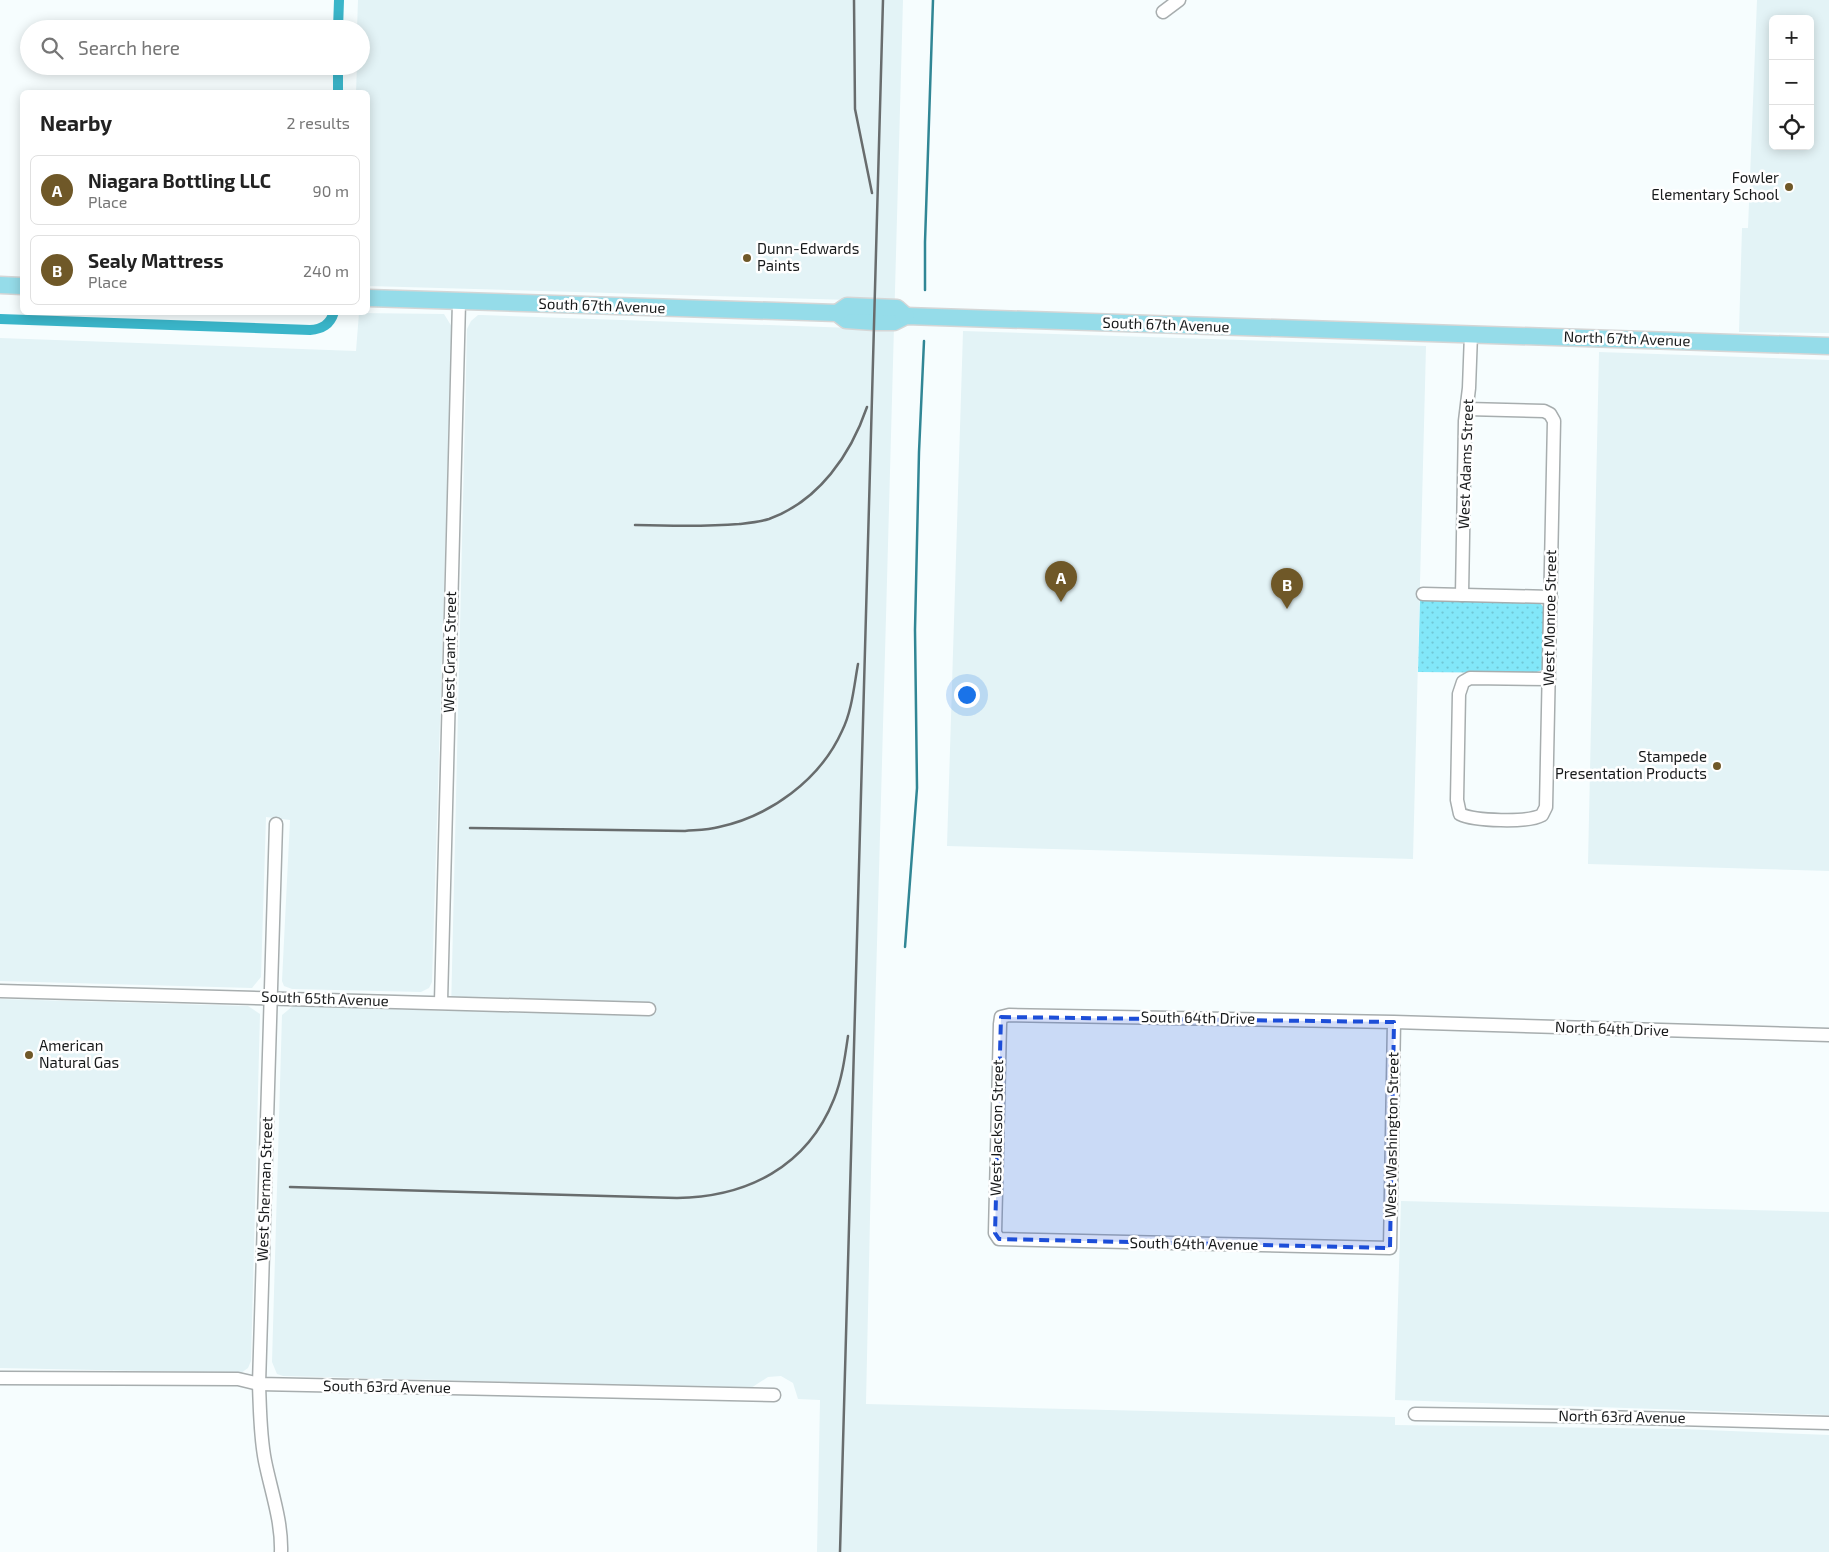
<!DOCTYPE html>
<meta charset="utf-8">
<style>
body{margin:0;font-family:"Exo 2",sans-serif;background:#f6f6f6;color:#222}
.controls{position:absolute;right:15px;top:15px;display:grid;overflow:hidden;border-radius:8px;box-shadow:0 2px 12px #0003}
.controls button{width:45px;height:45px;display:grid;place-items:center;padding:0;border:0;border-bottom:1px solid #e0e0e0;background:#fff;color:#222;font:25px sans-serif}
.you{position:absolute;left:966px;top:694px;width:18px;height:18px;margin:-12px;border:4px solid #fff;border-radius:50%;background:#1a73e8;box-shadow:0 0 0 8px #1a73e833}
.badge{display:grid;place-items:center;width:32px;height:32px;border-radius:50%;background:#6f5828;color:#fff;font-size:16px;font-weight:700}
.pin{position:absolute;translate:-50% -41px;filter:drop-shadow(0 1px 2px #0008)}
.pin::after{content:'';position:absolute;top:26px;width:18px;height:15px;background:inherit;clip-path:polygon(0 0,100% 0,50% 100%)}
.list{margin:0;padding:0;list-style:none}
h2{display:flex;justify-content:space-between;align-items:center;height:65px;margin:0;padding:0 20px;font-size:21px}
h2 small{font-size:16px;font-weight:400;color:#767676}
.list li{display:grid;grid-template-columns:32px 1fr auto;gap:15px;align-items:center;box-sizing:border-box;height:70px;margin:0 10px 10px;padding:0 10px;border:1px solid #e0e0e0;border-radius:8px}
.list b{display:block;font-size:19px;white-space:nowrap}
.list p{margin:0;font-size:16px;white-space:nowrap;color:#767676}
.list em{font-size:16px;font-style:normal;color:#767676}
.icon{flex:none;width:28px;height:28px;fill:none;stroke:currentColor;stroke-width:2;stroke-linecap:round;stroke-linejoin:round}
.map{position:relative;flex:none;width:1829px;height:1552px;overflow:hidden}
.search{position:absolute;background:#fff;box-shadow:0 2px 12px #0003;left:20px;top:20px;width:350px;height:55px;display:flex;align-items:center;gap:12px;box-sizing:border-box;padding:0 18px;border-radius:28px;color:#767676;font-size:19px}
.panel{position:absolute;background:#fff;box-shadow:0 2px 12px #0003;left:20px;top:90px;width:350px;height:225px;border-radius:8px}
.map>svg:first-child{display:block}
.built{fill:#e3f3f6;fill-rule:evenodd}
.park{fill:url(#park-dots)}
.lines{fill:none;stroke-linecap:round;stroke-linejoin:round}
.stream{stroke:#308695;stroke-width:2.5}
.canal{stroke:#3ab5c9;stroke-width:10}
.minor-casing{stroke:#a7adae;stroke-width:15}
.major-casing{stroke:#d5d6d6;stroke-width:19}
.minor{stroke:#fff;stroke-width:12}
.major{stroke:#95dce9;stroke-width:16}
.rail{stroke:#686c6d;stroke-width:2.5}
.marked{fill:#1d4ed8;fill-opacity:0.2;stroke:#1d4ed8;stroke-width:4;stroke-dasharray:10 6;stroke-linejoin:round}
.poi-dot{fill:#6f5828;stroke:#fff;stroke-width:2}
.labels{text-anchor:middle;stroke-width:5;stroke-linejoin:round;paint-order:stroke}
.poi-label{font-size:15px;fill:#181a1b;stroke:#fff;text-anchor:end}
.street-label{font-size:15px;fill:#181a1b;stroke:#fff}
</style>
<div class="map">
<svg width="1829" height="1552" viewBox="0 0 1829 1552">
<defs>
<pattern id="park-dots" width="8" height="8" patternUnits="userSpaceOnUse" patternTransform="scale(1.25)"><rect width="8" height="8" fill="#82e7f9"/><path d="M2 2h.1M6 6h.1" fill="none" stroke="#70c6d5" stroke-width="1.8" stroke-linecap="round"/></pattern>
</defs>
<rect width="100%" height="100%" fill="#f6fdfe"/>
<g class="built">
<polygon points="358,0 903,0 872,1125 866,1404 1395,1417 1395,1425 1682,1429 1829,1435 1829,1552 817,1552 820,1400 798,1399 793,1383 781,1376 768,1377 751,1388 283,1376 277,1374 272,1362 282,1015 293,1006 451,1011 467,329 471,321 478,315 482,315 852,328 851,300 368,286 368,92 356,92 357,66 361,66 361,29 357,29"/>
<path d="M 1757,0 L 1829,0 L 1829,333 L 1739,332 L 1742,228 L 1748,228 ZM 1773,19 L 1810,19 L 1810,146 L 1773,146 Z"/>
<polygon points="359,313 444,314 452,327 432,982 429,988 421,992 292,989 284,986 282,981 290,820 266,817 261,977 252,988 0,981 0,338 356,351"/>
<polygon points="963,331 1426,346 1413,859 947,846"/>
<polygon points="1599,352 1829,360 1829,871 1588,864"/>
<polygon points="0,999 248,1006 260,1014 251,1361 248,1368 241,1373 0,1368"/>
<polygon points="1401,1201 1829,1212 1829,1415 1395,1400"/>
</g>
<polygon class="park" points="1420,599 1540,603 1544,608 1542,670 1534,673 1418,672"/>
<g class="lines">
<g class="stream">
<polyline points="925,290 925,242 933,0"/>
<polyline points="905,947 917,788 915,630 919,452 924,341"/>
</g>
<g class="canal">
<polyline points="338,29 339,0"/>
<polyline points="338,92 338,66"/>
<path d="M 0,319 L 310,330 C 322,329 330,325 334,312"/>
</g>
<defs>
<g id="minor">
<polyline points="1163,12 1179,0"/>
<path d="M 1467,409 L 1544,411 L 1550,414 L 1554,421 L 1546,807 L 1542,815 C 1528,823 1474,821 1460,814 L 1457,800 L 1459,694 L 1463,682 L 1470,678 L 1549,679"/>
<polyline points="1423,594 1551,597"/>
<polyline points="1462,595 1465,421 1469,388 1471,334"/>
<path d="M 276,824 L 259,1384 C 260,1410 260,1436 265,1461 C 271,1491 282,1521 281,1552"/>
<polyline points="0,991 649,1009"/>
<polyline points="441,1002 459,302"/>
<polyline points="1394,1022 1390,1248 999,1239 995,1233 1000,1024 1001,1017 1009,1015 1394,1022 1829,1035"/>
<polyline points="0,1378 238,1379 259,1384 774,1395"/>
<polyline points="1415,1414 1563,1416 1829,1423"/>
</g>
<g id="major">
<polyline points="0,285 22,286"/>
<polyline points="368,298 837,313 846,320 874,322 894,322 906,316 1829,346"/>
<polyline points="837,313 847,306 897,308 906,316"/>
</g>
</defs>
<use href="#minor" class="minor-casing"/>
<use href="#major" class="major-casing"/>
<use href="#minor" class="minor"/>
<use href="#major" class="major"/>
<g class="rail">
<polyline points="854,0 855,109 872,193"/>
<path d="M 635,525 C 670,526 704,527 739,524 C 748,523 760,522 769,519 C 819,501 851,454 867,407"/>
<path d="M 470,828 L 685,831 C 696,830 708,830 719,827 C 770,816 820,780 842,731 C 852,711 854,686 858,664"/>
<path d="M 290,1187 L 677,1198 C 747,1197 807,1167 834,1099 C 842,1079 845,1057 848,1036"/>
<polyline points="840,1552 883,0"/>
</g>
</g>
<path class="marked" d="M 1001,1017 L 1394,1022 L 1390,1248 L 999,1239 L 995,1233 Z"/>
<g class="poi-dot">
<circle cx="1789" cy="187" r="5"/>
<circle cx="747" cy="258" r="5"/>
<circle cx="1717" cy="766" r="5"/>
<circle cx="29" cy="1055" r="5"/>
</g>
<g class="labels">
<g class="poi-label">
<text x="1779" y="183">Fowler<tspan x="1779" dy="17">Elementary School</tspan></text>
<text x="757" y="254" text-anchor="start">Dunn-Edwards<tspan x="757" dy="17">Paints</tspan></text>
<text x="1707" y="762">Stampede<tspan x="1707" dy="17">Presentation Products</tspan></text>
<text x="39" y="1051" text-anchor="start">American<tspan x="39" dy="17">Natural Gas</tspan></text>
</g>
<g class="street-label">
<text transform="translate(602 306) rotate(2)" y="5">South 67th Avenue</text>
<text transform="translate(1166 325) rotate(2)" y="5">South 67th Avenue</text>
<text transform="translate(1627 339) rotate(2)" y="5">North 67th Avenue</text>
<text transform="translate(1466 464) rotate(-88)" y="5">West Adams Street</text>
<text transform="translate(1550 618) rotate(-89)" y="5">West Monroe Street</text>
<text transform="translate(450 652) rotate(-89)" y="5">West Grant Street</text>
<text transform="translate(325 999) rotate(2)" y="5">South 65th Avenue</text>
<text transform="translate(1198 1018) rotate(1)" y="5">South 64th Drive</text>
<text transform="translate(1612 1029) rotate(2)" y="5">North 64th Drive</text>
<text transform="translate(997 1128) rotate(-89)" y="5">West Jackson Street</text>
<text transform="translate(1392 1135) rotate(-89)" y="5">West Washington Street</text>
<text transform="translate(265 1189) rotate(-88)" y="5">West Sherman Street</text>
<text transform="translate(1194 1244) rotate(1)" y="5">South 64th Avenue</text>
<text transform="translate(387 1387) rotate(1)" y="5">South 63rd Avenue</text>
<text transform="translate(1622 1417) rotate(1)" y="5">North 63rd Avenue</text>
</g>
</g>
</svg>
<div class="controls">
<button>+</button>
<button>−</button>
<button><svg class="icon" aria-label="locate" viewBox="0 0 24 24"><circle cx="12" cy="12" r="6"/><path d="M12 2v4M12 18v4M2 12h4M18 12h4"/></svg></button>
</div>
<div class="you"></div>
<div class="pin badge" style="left:1061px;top:602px">A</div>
<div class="pin badge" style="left:1287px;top:609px">B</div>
<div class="search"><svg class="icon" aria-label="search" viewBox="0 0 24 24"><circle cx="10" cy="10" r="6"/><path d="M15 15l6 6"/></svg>Search here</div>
<section class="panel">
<h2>Nearby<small>2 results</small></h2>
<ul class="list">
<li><span class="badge">A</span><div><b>Niagara Bottling LLC</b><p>Place</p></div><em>90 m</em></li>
<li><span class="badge">B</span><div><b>Sealy Mattress</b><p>Place</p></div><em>240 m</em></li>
</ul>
</section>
</div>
